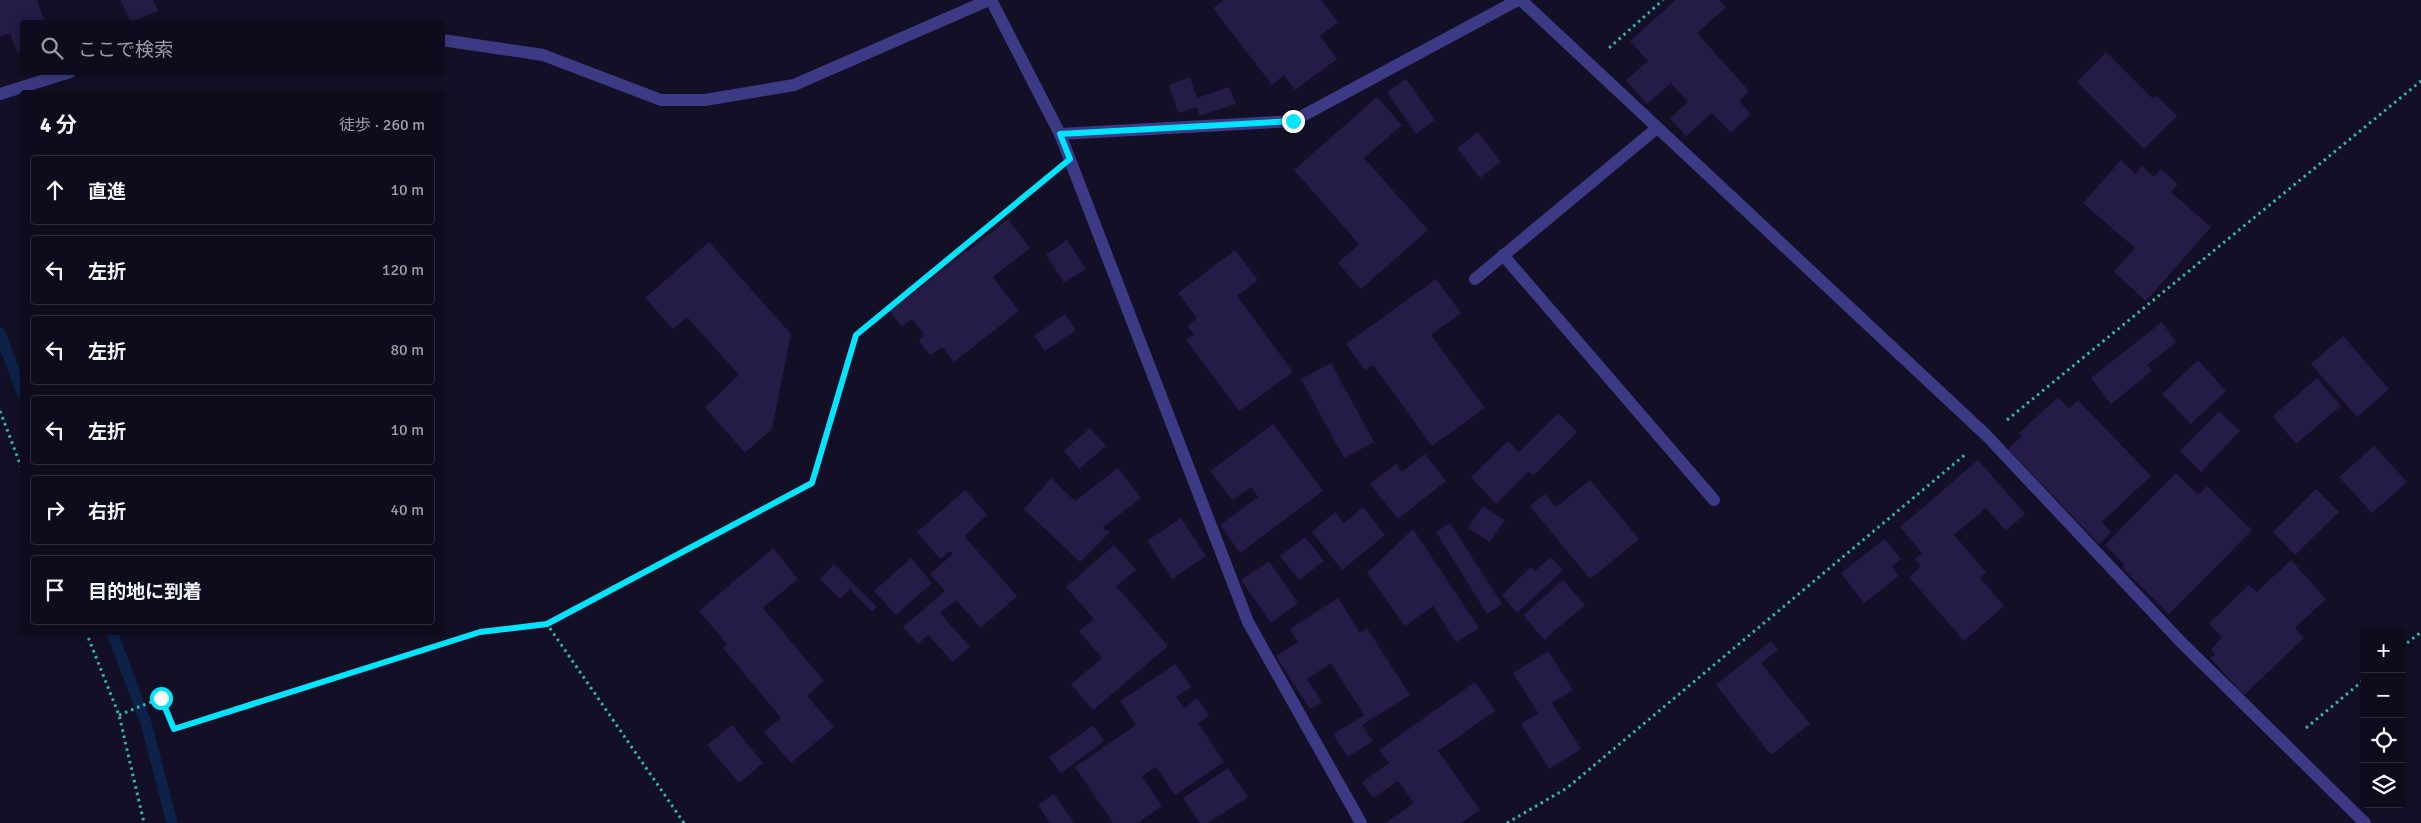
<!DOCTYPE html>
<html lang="ja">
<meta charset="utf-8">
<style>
body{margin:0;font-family:Signika,"Noto Sans JP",sans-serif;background:#1c1929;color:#f1f3f6}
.controls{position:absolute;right:15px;bottom:15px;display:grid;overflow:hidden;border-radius:5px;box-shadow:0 2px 12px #0003}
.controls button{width:45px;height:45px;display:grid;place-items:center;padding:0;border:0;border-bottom:1px solid #2e2b3b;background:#0e0b1c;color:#f1f3f6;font:25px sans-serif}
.stop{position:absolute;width:15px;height:15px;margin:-11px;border:4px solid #00e5ff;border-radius:50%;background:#fff}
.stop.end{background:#00e5ff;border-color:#fff;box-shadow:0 1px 5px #0008}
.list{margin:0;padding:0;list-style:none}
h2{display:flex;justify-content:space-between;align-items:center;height:65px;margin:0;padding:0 20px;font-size:21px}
h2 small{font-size:16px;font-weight:400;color:#9b9ba3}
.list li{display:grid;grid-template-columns:32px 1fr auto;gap:15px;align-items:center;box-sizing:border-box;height:70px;margin:0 10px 10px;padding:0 10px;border:1px solid #2e2b3b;border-radius:5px}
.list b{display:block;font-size:19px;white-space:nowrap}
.list em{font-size:16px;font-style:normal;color:#9b9ba3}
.icon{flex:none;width:28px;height:28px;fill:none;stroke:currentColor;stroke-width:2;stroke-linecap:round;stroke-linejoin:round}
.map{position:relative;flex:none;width:2421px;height:823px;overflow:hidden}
.search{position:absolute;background:#0e0b1c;box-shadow:0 2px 12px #0003;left:20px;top:20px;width:425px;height:55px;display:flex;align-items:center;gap:12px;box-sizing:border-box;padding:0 18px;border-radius:5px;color:#9b9ba3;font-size:19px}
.panel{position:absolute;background:#0e0b1c;box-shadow:0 2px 12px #0003;left:20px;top:90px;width:425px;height:545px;border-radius:5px}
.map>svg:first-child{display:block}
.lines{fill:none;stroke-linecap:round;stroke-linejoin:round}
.stream{stroke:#0c2248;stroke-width:11}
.building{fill:#241b47}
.path{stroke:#2fb8b0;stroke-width:3;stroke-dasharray:2.5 4;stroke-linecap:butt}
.minor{stroke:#3d3a85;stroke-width:12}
.route{stroke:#00e5ff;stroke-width:6}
</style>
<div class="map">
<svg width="2421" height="823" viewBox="0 0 2421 823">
<rect width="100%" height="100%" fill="#130f26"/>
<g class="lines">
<g class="stream">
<polyline points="0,333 22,393"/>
<polyline points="112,632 146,723 172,823"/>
</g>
</g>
<g class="building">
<polygon points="0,0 37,0 45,22 22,22 22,50 17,52 10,33 0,37"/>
<polygon points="120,0 153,0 158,11 131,22"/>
<polygon points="1223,0 1321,0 1338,22 1320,36 1337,59 1295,90 1284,75 1272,85 1213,8"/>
<polygon points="1676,0 1719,0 1726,7 1697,33 1749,91 1739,101 1751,114 1731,133 1712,113 1686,136 1670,118 1688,102 1671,83 1647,104 1626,80 1648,61 1630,41"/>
<polygon points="2106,52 2153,99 2157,96 2177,116 2144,149 2077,82"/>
<polygon points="1190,77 1197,98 1229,87 1236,104 1199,116 1197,107 1178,113 1169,85"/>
<polygon points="1406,79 1435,120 1416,134 1387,92"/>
<polygon points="1377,97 1402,125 1364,158 1428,230 1361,289 1338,263 1359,244 1294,170"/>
<polygon points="1478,132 1501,162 1480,178 1457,148"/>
<polygon points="2121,160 2135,174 2142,166 2154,177 2161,169 2178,184 2171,192 2211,227 2146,301 2114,272 2135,248 2083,203"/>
<polygon points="1008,219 1030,248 993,277 1019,311 954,362 942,347 930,355 919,341 924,334 912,319 902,327 890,311"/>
<polygon points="1067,240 1086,269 1064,283 1046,255"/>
<polygon points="709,242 791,334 772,429 745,453 705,407 739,375 687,317 673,329 645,298"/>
<polygon points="1235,250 1258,280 1237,296 1293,372 1239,411 1186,340 1194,334 1187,326 1197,318 1178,293"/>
<polygon points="1436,279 1461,313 1431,335 1485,408 1432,446 1373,365 1365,370 1346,344"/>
<polygon points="1065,314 1076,330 1045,351 1034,336"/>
<polygon points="2162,322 2176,342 2147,365 2152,371 2111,404 2091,378"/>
<polygon points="2343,336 2389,389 2357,417 2311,364"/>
<polygon points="2198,360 2226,391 2191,424 2162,394"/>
<polygon points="1331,363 1374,442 1344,458 1301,379"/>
<polygon points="2317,378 2341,406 2296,444 2273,416"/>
<polygon points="2058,397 2069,409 2078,400 2151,476 2102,522 2111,532 2099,544 2008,449 2022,436 2019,433"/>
<polygon points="2219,411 2240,431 2201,472 2180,451"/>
<polygon points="1558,413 1577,432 1534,475 1528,472 1496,504 1471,477 1508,441 1519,452"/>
<polygon points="1273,424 1323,491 1240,553 1220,525 1258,497 1251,487 1232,500 1210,471"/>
<polygon points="1090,428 1106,446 1079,469 1064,451"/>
<polygon points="2374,446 2407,482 2372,513 2339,477"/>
<polygon points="1425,454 1446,481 1398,519 1370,484 1396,464 1402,472"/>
<polygon points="1978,460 2025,514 2006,531 1986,508 1954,535 1986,572 1980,578 2004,606 1964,641 1909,577 1921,566 1915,559 1922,553 1900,527"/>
<polygon points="1118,468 1141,498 1102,528 1110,532 1080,562 1024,509 1051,478 1075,501"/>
<polygon points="2176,473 2198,495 2207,486 2252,530 2169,614 2122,568 2125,565 2105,545"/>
<polygon points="1590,480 1639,539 1590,579 1530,506 1545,494 1556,507"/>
<polygon points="2316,489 2339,512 2295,555 2273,532"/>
<polygon points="965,490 987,515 964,536 1017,596 981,628 956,600 940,613 970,647 953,662 928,635 918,644 903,627 945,591 930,574 953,554 950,551 940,559 917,532"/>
<polygon points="1483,506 1505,520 1490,542 1468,528"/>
<polygon points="1363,507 1385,535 1342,570 1312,532 1335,512 1344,523"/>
<polygon points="1181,518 1206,556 1172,579 1147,541"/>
<polygon points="1450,523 1502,604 1487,614 1436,532"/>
<polygon points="1413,529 1479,628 1456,642 1433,606 1405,626 1367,573"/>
<polygon points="1305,537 1324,561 1299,580 1280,556"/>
<polygon points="1885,539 1901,559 1892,567 1899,576 1864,603 1841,573"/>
<polygon points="1114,545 1136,570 1116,586 1168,646 1093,710 1071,684 1102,658 1079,631 1094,619 1066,587"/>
<polygon points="773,548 798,579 763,608 824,681 807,696 834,727 791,763 764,732 781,718 723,648 727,644 699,611"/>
<polygon points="1551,557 1563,570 1517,613 1502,595 1531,567 1535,571"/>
<polygon points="911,558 932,583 896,615 874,591"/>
<polygon points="2291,560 2326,599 2295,628 2304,638 2244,695 2210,658 2215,654 2211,649 2222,638 2209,623 2249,585 2257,592"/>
<polygon points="1269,561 1298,603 1271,623 1241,580"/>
<polygon points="834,564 877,607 872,612 850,589 840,599 820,579"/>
<polygon points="1563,580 1585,605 1544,640 1523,615"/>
<polygon points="1338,598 1360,633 1367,628 1410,695 1362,725 1373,741 1348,757 1333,734 1364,715 1331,663 1307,679 1322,702 1310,709 1276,656 1298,642 1290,629"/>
<polygon points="1771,641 1778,650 1761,663 1810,724 1771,755 1716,685"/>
<polygon points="1548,651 1573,690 1552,703 1581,749 1549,769 1521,724 1538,713 1513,673"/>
<polygon points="1175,664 1191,687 1176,697 1184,708 1197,698 1209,716 1198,723 1224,762 1175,795 1156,767 1142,776 1162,806 1137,823 1113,823 1075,767 1136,725 1120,701"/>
<polygon points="1475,682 1495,711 1438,751 1480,810 1461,823 1385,823 1414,803 1398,781 1373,798 1362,782 1389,763 1379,750"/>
<polygon points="732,725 763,763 739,783 707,745"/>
<polygon points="1093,725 1104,741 1061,773 1049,757"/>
<polygon points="1228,768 1248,797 1208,823 1200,823 1183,798"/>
<polygon points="1054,794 1074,823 1050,823 1038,805"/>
</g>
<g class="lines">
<g class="path">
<polyline points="1609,48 1663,0"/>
<polyline points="0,411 22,469"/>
<polyline points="2007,420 2421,81"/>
<polyline points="86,632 119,715 144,823"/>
<polyline points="2402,647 2421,632"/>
<polyline points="119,715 161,698 174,729 480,632 547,624"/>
<polyline points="2306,728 2365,679"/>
<polyline points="684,823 547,624 812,483 856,335 1049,176"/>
<polyline points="1507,823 1567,788 1967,453"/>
</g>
<g class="minor">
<polyline points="991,0 1060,134 1248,622 1361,823"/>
<polyline points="1521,0 1987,436 2181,642 2365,823"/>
<polyline points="442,40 543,55 661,100 705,100 794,85 989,0"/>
<polyline points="0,94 70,72"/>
<polyline points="1060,134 1293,121 1518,0"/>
<polyline points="1503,255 1714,500"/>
<polyline points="1475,279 1657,128"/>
</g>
</g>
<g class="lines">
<polyline class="route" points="161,698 174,729 480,632 547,624 812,483 856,335 1070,159 1060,134 1293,121"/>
</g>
</svg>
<div class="controls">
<button>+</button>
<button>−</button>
<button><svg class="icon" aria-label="locate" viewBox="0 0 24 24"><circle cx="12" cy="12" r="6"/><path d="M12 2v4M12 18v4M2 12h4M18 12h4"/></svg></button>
<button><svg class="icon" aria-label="layers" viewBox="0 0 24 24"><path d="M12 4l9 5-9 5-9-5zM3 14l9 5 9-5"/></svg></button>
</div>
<div class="stop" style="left:161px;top:698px"></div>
<div class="stop end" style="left:1293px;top:121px"></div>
<div class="search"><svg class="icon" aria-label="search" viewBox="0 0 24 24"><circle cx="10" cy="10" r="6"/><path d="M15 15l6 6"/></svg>ここで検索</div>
<section class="panel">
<h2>4 分<small>徒歩 · 260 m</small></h2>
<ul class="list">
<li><svg class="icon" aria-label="ahead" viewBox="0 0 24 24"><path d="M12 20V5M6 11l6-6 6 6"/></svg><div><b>直進</b></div><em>10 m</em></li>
<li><svg class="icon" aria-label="left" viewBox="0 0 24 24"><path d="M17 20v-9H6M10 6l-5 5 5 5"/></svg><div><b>左折</b></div><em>120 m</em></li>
<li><svg class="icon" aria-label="left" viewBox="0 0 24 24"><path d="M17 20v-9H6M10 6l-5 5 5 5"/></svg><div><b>左折</b></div><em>80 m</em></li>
<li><svg class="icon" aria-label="left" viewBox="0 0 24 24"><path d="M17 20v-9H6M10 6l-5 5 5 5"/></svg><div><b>左折</b></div><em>10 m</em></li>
<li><svg class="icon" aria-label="right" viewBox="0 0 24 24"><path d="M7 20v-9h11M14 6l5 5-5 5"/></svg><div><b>右折</b></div><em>40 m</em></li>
<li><svg class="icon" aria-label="arrive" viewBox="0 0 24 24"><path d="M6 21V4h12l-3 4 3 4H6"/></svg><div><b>目的地に到着</b></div></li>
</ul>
</section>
</div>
